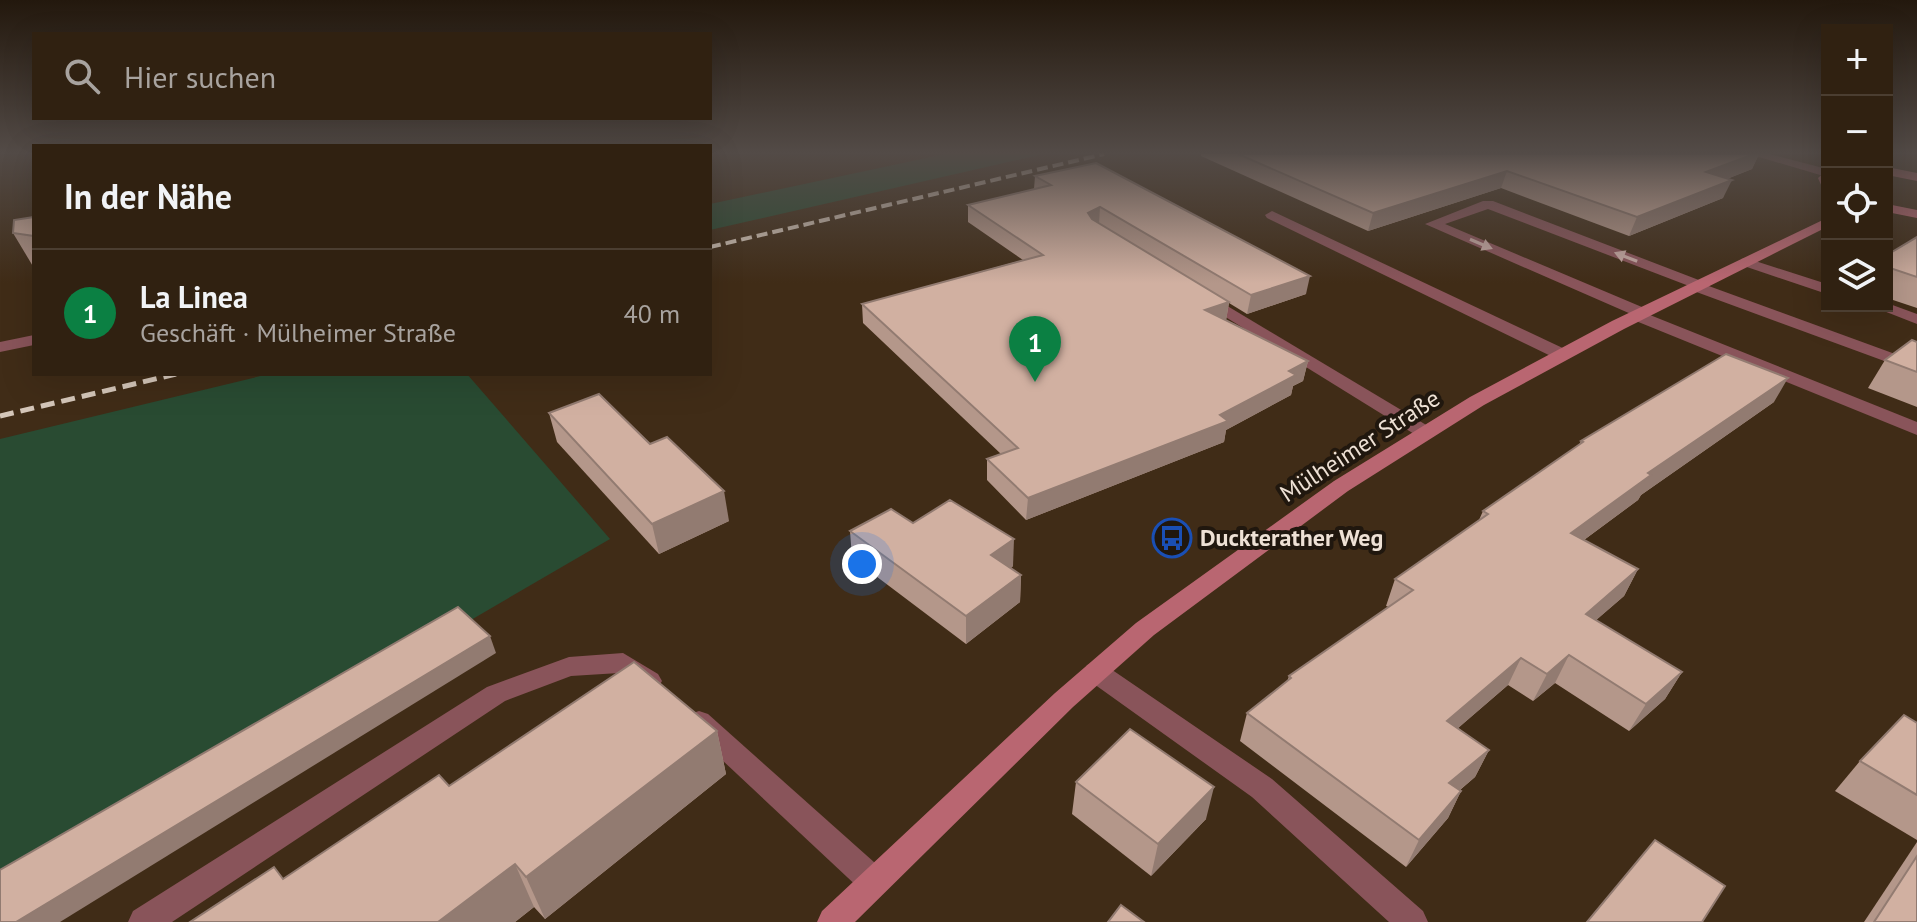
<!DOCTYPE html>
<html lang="de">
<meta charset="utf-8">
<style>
body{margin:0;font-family:"PT Sans",sans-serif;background:#3c2e1f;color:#f1f3f6}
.controls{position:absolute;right:24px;top:24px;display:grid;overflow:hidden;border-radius:0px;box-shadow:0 8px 32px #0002}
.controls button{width:72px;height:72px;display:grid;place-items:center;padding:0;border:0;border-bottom:2px solid #4b3e31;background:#302111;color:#f1f3f6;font:40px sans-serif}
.you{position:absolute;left:862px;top:564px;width:28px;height:28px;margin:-20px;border:6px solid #fff;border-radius:50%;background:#1a73e8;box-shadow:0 0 0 12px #1a73e833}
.badge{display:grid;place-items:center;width:52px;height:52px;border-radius:50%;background:#0b8043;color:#fff;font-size:26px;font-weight:700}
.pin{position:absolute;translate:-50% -66px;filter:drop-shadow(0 2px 4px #0008)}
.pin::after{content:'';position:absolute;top:42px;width:28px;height:24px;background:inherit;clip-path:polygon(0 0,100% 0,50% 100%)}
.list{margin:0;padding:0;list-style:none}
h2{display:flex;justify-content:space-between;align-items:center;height:104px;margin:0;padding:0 32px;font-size:34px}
h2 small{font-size:26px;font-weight:400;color:#a8a39f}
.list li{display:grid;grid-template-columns:52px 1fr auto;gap:24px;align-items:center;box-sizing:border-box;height:128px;padding:0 32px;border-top:2px solid #4b3e31}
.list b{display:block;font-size:30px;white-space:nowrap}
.list p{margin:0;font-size:26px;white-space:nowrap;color:#a8a39f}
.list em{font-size:26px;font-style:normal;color:#a8a39f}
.icon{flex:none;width:44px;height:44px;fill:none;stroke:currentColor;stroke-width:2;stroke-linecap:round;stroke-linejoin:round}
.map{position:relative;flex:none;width:1917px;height:922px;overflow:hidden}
.search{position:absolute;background:#302111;box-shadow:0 8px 32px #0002;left:32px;top:32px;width:680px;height:88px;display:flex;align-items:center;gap:20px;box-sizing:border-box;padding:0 28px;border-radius:0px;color:#a8a39f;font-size:30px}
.panel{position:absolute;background:#302111;box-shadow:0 8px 32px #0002;left:32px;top:144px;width:680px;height:232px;border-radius:0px}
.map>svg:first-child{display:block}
.green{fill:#294b32}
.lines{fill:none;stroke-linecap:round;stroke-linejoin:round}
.lane{fill:#89545a;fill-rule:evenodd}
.street{fill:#89545a;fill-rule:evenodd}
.secondary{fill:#b96671;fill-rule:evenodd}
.rail-far1{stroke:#d4c6b9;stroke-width:4;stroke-dasharray:11 5;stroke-linecap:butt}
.rail{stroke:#d4c6b9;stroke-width:5;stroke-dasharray:14 7;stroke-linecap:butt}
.wall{fill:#b4978a}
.shaded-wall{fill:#927b71}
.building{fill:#d1b0a1;stroke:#927b71;stroke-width:2}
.oneway{fill:#c6a9a4}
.labels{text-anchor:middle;stroke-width:8;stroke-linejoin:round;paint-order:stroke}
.street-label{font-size:24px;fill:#eee1d5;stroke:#20170e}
.poi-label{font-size:24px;font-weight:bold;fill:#eee1d5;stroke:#20170e;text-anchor:start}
</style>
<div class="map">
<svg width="1917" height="922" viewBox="0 0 1917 922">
<rect width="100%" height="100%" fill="#402c17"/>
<g class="green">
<polygon points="945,154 1043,154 710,230 710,204"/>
<polygon points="269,374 467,374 610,539 0,894 0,439"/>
</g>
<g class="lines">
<g class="lane">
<polygon points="1483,201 1493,201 1704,282 1706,285 1917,362 1917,373 1691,290 1689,286 1488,209 1445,224 1649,310 1650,315 1917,422 1917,435 1631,319 1631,314 1425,224"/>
<polygon points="1272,211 1569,351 1572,355 1563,360 1557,359 1267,218 1265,215"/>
<polygon points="1746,258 1827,284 1827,294 1741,265 1741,259"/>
<polygon points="1204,292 1433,429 1436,433 1433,437 1419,437 1198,300 1196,297"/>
<polygon points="1887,303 1917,314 1917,324 1871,306 1887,306"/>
<polygon points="34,335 34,345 0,352 0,342"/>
<polygon points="623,653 658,674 662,681 658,688 649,691 640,688 619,673 571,676 505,701 172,922 128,922 133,911 487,687 569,657"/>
<polygon points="1096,662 1105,665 1272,779 1423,911 1428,922 1389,922 1252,797 1087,679 1083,672 1087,665"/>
<polygon points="699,711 708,714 884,871 888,881 884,891 873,895 862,891 690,730 686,722 690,714"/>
</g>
<polygon class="street" points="1749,154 1769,154 1827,169 1827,177"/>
<g class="secondary">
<polygon points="1887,167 1917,173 1917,181 1887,175"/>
<polygon points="1827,170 1827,188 1822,187 1818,178"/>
<polygon points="1887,204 1917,210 1917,218 1887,212"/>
<polygon points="1827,218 1827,227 1624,329 1484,405 1348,491 1154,635 1073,707 855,922 817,922 822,911 1055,693 1136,623 1334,481 1470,397 1612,321"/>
</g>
<polyline class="rail-far1" points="710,247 1104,154"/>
<polyline class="rail" points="0,416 176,374"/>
</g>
<g class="wall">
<polygon points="1201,154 1759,154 1752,169 1727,179 1723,198 1629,236 1501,188 1368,231 1201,156"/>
<polygon points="1035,176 1306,294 1247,314 1229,303 1226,320 1308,361 1303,381 1293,386 1291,395 1226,430 1224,442 1026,520 987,480 987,459 1001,454 863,323 862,304 1023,260 968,222 968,205 1034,189"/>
<polygon points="34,217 34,268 13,233"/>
<polygon points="1917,237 1917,308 1887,298 1887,255"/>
<polygon points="1885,360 1917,372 1917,407 1868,388"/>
<polygon points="1774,402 1641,495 1638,500 1584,540 1638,569 1624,596 1596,620 1682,672 1665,699 1629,731 1555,683 1533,701 1508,685 1458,728 1489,750 1475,777 1460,790 1461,791 1448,818 1406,867 1240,741 1247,713 1287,682 1289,676 1389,607 1386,606 1395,579 1479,520 1483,511 1579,445 1581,441"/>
<polygon points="549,413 729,521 659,554 557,442"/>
<polygon points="850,531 1013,566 1011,568 1021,575 1020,602 966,644 852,558"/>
<polygon points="1917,723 1917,840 1835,791 1860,761"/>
<polygon points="717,731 726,774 545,919 534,907 515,922 190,922 283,879 449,786"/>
<polygon points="1076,782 1206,819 1151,876 1072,814"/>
<polygon points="1917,842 1917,922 1864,922"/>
</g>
<g class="shaded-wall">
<polygon points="1754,154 1759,154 1752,169 1698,190 1706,172"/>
<polygon points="1507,171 1501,188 1368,231 1373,213"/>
<polygon points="1732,180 1723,198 1629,236 1637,217"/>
<polygon points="1100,207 1099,224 1087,230 1088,213"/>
<polygon points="1310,276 1306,294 1247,314 1251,295"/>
<polygon points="1229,302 1226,321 1205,310"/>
<polygon points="1308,361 1303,381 1293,386 1291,395 1226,430 1224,442 1026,520 1028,498 1220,415 1289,371"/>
<polygon points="1788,378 1774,402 1641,495 1638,500 1558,559 1571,533 1648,473"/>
<polygon points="724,491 729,521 659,554 652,524"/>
<polygon points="1014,539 1013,566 991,582 991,555"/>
<polygon points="1638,569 1624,596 1572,641 1586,614"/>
<polygon points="1021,575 1020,602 966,644 966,616"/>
<polygon points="490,636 496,653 60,922 16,922"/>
<polygon points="1569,655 1555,683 1533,701 1547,674"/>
<polygon points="1521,658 1508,685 1435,748 1447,721"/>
<polygon points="1682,672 1665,699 1629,731 1646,704"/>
<polygon points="717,731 726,774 545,919 526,877"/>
<polygon points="1489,750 1475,777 1436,810 1449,783"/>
<polygon points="1214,787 1206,819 1151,876 1158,844"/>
<polygon points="1461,791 1448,818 1406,867 1419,840"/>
<polygon points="515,864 534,907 515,922 438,922"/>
</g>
<g class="building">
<polygon points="1238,154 1754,154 1706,172 1732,180 1637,217 1507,171 1373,213"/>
<polygon points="1096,163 1310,276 1251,295 1100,207 1088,213 1092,219 1229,302 1205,310 1308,361 1289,371 1296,375 1220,415 1228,421 1028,498 987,459 1018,448 862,304 1043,255 968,205 1051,185 1035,176"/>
<polygon points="34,217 34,236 13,233 14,220"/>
<polygon points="1917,237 1917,277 1887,267 1887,255"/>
<polygon points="1912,340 1917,342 1917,372 1885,360"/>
<polygon points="1726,354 1788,378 1648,473 1651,475 1571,533 1638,569 1586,614 1682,672 1646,704 1569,655 1547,674 1521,658 1447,721 1489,750 1449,783 1461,791 1419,840 1247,713 1291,678 1289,676 1413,590 1395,579 1488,514 1483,511 1583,442 1581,441"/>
<polygon points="599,394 650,444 667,437 724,491 652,524 549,413"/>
<polygon points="950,500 1014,539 991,555 1021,575 966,616 850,531 891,509 913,523"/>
<polygon points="458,607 490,636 16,922 0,922 0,870"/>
<polygon points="634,662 717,731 526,877 515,864 438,922 190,922 274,867 283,879 439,775 449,786"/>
<polygon points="1904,715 1917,723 1917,795 1860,761"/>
<polygon points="1130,729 1214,787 1158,844 1076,782"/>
<polygon points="1655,840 1725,886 1702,922 1587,922"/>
<polygon points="1917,856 1917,922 1874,922"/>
<polygon points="1121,905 1144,922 1108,922"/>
</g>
<defs><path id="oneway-solid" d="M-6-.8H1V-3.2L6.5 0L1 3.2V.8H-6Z" transform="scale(2)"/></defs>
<g class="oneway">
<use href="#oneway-solid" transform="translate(1481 244) rotate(23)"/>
<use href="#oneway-solid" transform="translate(1626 257) rotate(-159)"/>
</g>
<linearGradient id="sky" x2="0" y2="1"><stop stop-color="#23180d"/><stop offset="0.54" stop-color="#534b47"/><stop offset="1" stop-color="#534b47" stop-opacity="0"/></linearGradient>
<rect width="1917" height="283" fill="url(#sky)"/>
<defs>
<symbol id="bus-ring" viewBox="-11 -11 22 22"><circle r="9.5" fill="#20170e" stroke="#1a4fb4" stroke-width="1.5"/><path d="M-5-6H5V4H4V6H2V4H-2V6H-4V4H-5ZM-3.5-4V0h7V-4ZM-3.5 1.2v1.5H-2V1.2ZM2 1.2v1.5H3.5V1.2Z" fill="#1a4fb4"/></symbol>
</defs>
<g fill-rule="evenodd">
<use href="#bus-ring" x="1150" y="516" width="44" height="44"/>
</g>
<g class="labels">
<g class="street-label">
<text transform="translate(1360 446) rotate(-33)" y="8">Mülheimer Straße</text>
</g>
<g class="poi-label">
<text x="1200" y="546">Duckterather Weg</text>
</g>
</g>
</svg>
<div class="controls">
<button>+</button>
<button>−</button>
<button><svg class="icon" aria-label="locate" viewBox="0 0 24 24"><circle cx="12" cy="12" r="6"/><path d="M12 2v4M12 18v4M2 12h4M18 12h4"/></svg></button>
<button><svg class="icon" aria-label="layers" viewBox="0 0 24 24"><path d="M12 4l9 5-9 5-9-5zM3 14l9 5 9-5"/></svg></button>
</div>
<div class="you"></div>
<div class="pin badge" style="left:1035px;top:382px">1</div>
<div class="search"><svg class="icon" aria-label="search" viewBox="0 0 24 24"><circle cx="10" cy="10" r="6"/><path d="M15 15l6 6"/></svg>Hier suchen</div>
<section class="panel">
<h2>In der Nähe<small></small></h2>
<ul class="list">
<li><span class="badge">1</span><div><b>La Linea</b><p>Geschäft · Mülheimer Straße</p></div><em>40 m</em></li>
</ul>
</section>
</div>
